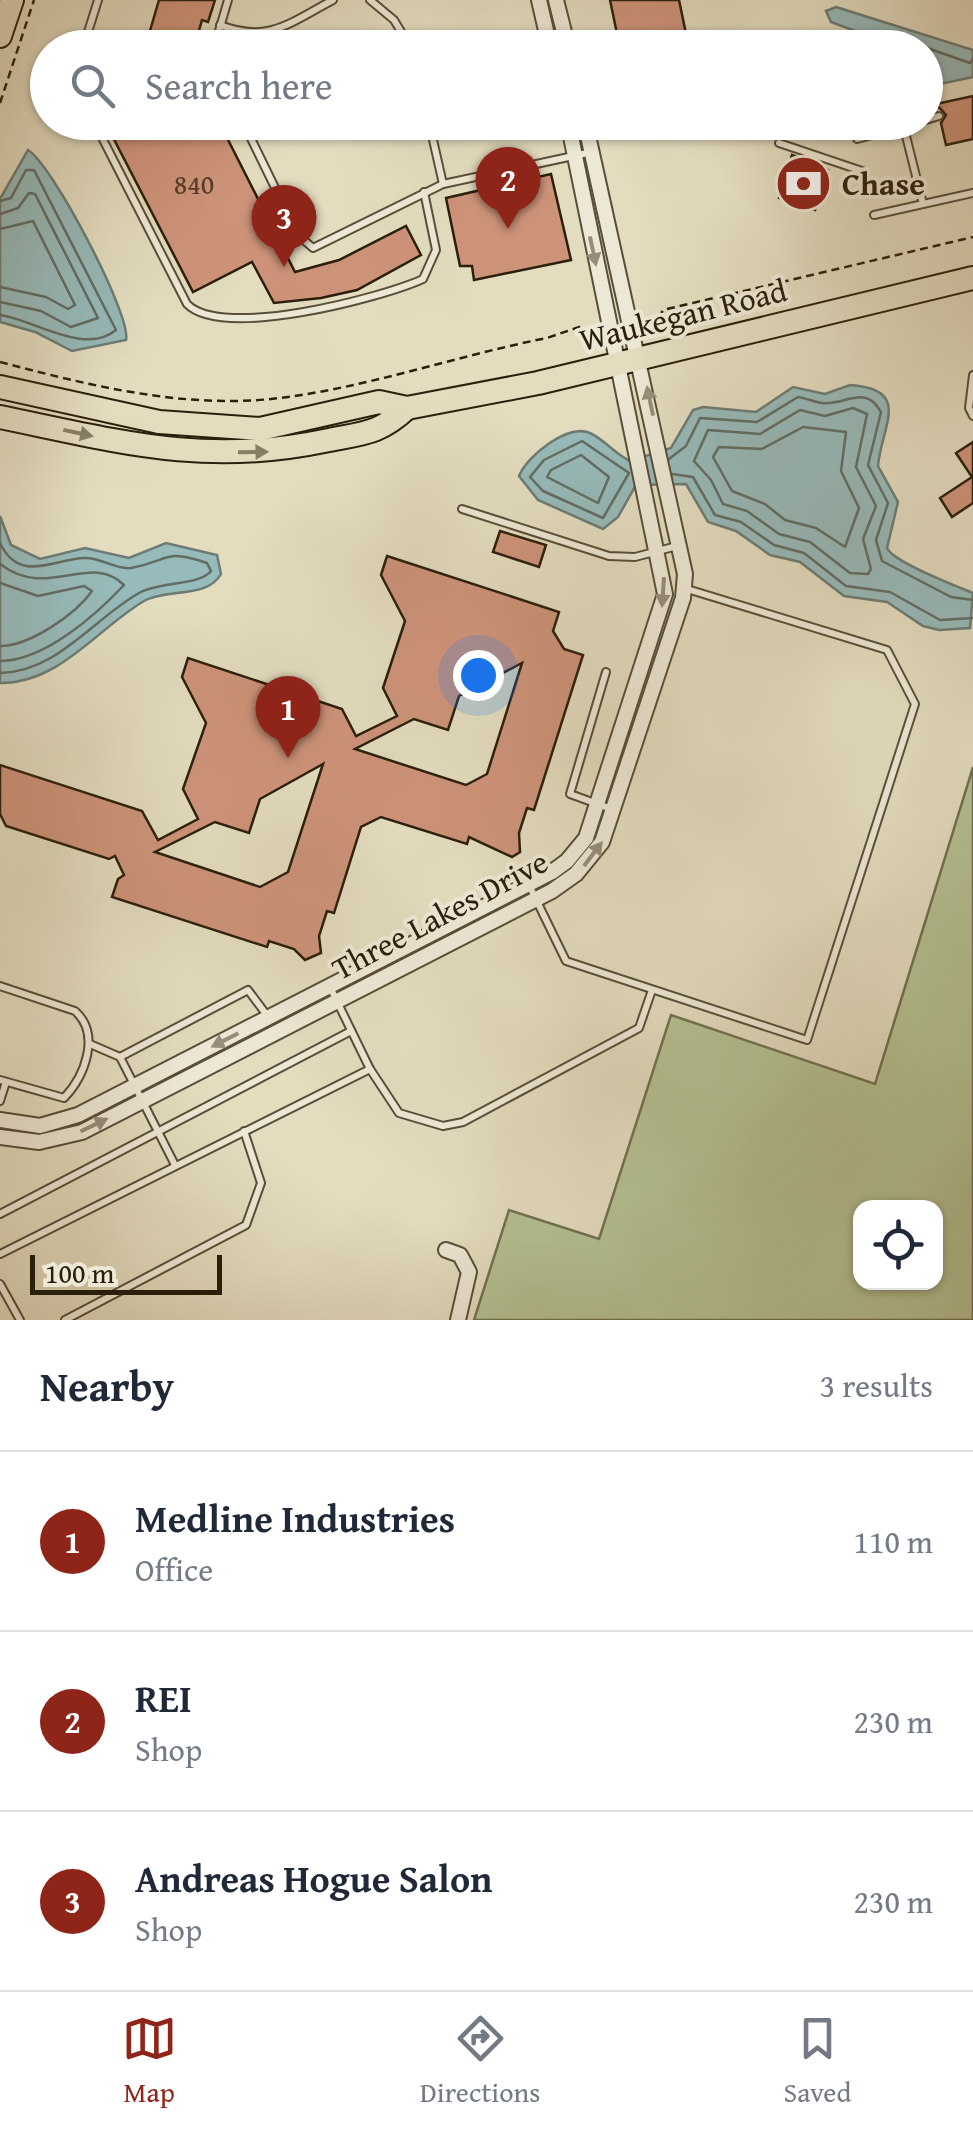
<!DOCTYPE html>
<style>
body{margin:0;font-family:"Gentium Book Plus",serif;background:#f6f6f7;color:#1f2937}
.controls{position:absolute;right:30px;bottom:30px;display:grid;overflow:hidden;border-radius:20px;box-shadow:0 2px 8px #0004}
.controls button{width:90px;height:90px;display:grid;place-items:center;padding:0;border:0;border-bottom:2px solid #e0e1e3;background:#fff;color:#1f2937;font:50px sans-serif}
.scale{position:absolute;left:30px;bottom:25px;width:192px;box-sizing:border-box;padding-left:10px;border:5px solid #2b1f0c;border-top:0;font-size:28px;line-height:35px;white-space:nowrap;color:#2b1f0c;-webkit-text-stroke:8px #ede8d5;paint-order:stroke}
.you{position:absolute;left:478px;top:675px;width:35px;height:35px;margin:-25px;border:8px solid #fff;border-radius:50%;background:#1a73e8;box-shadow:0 0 0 15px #1a73e833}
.badge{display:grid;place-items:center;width:65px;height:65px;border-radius:50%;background:#8f2418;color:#fff;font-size:32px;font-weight:700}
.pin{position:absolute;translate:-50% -82px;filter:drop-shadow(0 2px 5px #0008)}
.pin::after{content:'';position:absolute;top:52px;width:35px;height:30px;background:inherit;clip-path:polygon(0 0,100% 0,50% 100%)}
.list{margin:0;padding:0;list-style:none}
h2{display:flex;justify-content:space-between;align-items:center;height:130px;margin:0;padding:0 40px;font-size:42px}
h2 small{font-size:32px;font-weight:400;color:#747a83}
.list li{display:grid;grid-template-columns:65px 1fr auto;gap:30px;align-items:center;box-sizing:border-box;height:180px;padding:0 40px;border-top:2px solid #e0e1e3}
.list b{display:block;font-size:38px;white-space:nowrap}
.list p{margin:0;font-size:32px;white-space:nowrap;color:#747a83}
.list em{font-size:32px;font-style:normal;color:#747a83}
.icon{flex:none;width:55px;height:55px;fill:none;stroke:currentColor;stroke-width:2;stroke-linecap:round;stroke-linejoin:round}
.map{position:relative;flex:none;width:973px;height:1320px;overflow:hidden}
.search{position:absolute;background:#fff;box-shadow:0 2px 8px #0004;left:30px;right:30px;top:30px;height:110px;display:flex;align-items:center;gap:25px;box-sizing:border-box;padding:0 35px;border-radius:55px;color:#747a83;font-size:38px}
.sheet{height:670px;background:#fff}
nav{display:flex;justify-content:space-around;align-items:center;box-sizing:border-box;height:140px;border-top:2px solid #e0e1e3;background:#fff;font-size:28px;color:#747a83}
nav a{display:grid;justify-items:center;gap:5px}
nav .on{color:#8f2418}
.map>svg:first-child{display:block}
.green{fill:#b4c092;stroke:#70704f;stroke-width:2.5;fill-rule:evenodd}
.water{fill:#97baba;stroke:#6c7c74;stroke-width:2.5}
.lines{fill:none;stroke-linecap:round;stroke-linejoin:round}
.shore{stroke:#616c63;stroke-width:2.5}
.building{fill:#cd9379;stroke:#2b1f0c;stroke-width:2.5;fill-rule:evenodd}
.service-casing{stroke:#594e39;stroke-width:10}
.minor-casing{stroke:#594e39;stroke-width:18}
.primary-casing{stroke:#2b1f0c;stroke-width:26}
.path{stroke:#2b1f0c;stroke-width:2.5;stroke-dasharray:8 5;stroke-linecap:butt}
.service{stroke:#ede8d5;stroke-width:6}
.minor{stroke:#ede8d5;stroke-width:14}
.primary{stroke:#e3dcbf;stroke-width:22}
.oneway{fill:#968e7b}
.oneway2{fill:#877e66}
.labels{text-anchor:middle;stroke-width:8;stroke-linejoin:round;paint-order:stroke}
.number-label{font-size:28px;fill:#543c27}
.poi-label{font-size:32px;font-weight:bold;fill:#2b1f0c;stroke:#ede8d5;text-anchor:start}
.street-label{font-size:32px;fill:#2b1f0c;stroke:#ede8d5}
</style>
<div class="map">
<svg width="973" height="1320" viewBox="0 0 973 1320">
<rect width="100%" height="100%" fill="#e3dcbf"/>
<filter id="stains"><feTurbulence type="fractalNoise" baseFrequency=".002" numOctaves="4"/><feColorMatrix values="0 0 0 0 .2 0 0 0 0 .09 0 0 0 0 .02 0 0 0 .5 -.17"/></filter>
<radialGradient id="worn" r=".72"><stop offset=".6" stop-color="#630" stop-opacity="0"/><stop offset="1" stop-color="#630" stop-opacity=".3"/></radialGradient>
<path class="green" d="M 973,767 L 973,1320 L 474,1320 L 509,1210 L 599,1239 L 671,1015 L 875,1084 ZM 860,1208 L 936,1208 L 936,1282 L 860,1282 Z"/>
<g class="water">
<polygon points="836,7 973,50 973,77 926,87 926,48 881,47 866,35 831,22 826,11"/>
<path d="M 28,150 C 52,164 132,316 126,340 L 72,351 L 35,332 L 0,322 L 0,199 Z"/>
<path d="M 850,385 C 913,389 881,427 878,466 L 898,502 L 887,548 C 893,562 956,586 973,593 L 970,628 L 939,630 L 923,626 L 887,602 L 844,596 L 800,562 L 770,555 L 736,531 L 708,522 L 686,484 L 636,485 L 618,517 L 603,529 L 538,500 L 519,476 C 527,456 568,423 590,433 C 605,440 615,454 630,461 L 671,448 L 693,410 L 703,407 L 756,412 L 793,387 L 825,394 Z"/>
<path d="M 0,516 L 11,545 L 40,559 L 85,548 L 129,558 L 166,543 L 217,555 L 221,574 C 207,599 168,588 144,601 C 98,628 59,684 0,683 Z"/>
</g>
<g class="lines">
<g class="shore">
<polyline points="888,48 888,38 893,36 970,63 973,59"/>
<path d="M 0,201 L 11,198 L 26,170 L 34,170 L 116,330 C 85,356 35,320 0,315"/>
<polyline points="0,214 18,208 29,193 35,194 98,318 71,327 41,311 0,302"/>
<polyline points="0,229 33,221 75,305 68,309 46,297 0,287"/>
<polygon points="853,408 867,414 856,467 876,506 863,539 871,569 868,574 850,573 810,542 779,534 747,511 723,504 711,480 694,461 708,430 760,434 800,410 825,416"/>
<polygon points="803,427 846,432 841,471 859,508 845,547 816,528 785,520 765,504 732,491 713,457 719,447 762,449"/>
<polygon points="582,441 629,473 603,518 543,491 530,477 544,460"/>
<polygon points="581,455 609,477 598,503 547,477 551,470"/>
<path d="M 669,459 L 686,446 L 700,418 L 757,422 L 798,397 C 806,398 814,402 822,403 C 845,406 865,383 881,412 L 868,465 L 888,503 L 876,540 L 882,561 L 951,597 L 973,600"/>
<polyline points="672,474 693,477 715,515 741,522 774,545 804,553 846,586 890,592 940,620 973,618"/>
<path d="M 0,543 C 19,584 54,559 84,558 C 101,557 115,570 131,568 C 171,561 162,548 207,563 L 211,571 C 199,586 160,581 139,593 C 93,619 57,672 0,673"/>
<path d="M 0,564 C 48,601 90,551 124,585 C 96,615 44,661 0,661"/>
<path d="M 0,583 L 38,596 L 84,586 L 92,591 C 76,614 30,646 0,646"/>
</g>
</g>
<g class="building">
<polygon points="159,0 215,0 208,22 202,20 194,48 145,48"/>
<polygon points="610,0 679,0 689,48 620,48"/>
<polygon points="973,96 973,139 946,145 941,123 946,115 936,104"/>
<polygon points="105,122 219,122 295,272 339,260 406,226 421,255 357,290 321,298 274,303 252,262 193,292"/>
<polygon points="792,155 828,170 815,210 779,198"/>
<polygon points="551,174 571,260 474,280 472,266 460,266 446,198"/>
<polygon points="973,442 973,503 952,517 940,498 972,477 956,453"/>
<polygon points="500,531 546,545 539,567 493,552"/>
<path d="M 387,556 L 559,612 L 553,631 L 564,649 L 583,655 L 534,810 L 527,808 L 519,833 L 520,852 L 512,857 L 469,837 L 467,844 L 381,817 L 361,827 L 334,913 L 327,911 L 319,936 L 321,953 L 305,960 L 294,949 L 269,941 L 267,947 L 112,897 L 118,879 L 124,875 L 115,856 L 109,859 L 6,826 L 0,814 L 0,765 L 142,811 L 158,840 L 198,819 L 183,789 L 206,723 L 182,677 L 188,658 L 342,709 L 356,736 L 397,716 L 383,688 L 405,621 L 381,575 ZM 522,663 L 487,774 L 466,785 L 355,749 L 414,719 L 448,730 L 459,696 ZM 323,764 L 288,872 L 260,887 L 155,852 L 215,822 L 249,833 L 260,799 Z"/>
</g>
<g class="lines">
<defs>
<g id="service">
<polyline points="370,0 394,20 411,48"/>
<path d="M 220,25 C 268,44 291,22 333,0"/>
<polyline points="83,48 98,0"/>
<polyline points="214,48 228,0"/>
<polyline points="926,120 939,116"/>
<path d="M 94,122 L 187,304 C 222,340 381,298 423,279 L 436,250 L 424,192"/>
<polyline points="243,122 298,235 313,248 443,184 592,152"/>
<polyline points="429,122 443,184"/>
<polyline points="904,128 923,204"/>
<polyline points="857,139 919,122"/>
<polyline points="779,143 865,172"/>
<polyline points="874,215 973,193"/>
<polyline points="973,375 969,408 973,416"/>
<polyline points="462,509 609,556 635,557 677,546"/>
<polyline points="606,672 570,794 614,810"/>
<polyline points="529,885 566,961 807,1040 915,704 887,650 687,589"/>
<path d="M 0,986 L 75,1011 C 101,1034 85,1076 64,1098 L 0,1080"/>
<polyline points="330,987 370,1069"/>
<polyline points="90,1044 120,1057 175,1165"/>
<polyline points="120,1057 248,990 269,1018"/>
<polyline points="0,1101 6,1082"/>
<polyline points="0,1214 351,1031"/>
<polyline points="0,1254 370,1069 399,1113 443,1126 463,1122 639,1028 652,990"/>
<polyline points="0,1284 20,1320"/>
<polyline points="65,1320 246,1225 261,1183 244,1131"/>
</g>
<g id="minor">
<polyline points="539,0 550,48"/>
<polyline points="556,0 568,48"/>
<polyline points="0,1120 40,1126 78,1115 552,872 567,861 586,838 665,594 568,122"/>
<polyline points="0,1137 39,1142 82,1132 552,891 576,874 602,842 683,598 685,574 585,122"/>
<polyline points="446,1250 460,1255 469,1272 458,1320"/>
</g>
<g id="primary">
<polyline points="0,36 12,0"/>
<polyline points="0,387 159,422 260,429 379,402 407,408 538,383 973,278"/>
<path d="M 0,417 C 117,441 204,466 324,441 C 362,433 378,435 407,408"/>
</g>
</defs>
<use href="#service" class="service-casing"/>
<use href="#minor" class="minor-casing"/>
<use href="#primary" class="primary-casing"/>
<g class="path">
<polyline points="0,103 34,0"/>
<polyline points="659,318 663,310 973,237"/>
<path d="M 0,362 C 88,385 179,408 271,399 C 364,389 455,356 547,338 L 582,326 L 589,331"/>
</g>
<use href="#service" class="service"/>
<use href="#minor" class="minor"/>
<use href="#primary" class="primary"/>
</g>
<defs><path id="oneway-solid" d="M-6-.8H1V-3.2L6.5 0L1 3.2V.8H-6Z" transform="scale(2.5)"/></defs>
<g class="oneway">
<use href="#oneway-solid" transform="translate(593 251) rotate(78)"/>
<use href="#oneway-solid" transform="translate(650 401) rotate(-102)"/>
<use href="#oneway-solid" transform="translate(663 592) rotate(94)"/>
<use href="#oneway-solid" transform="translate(593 854) rotate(-53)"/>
<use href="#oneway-solid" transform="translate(225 1040) rotate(153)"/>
<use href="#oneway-solid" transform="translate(94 1125) rotate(-26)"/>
</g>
<g class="oneway2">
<use href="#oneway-solid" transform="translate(78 433) rotate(12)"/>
<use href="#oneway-solid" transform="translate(253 452) rotate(-1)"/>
</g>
<defs>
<symbol id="bank-disc" viewBox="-11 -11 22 22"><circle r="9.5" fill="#8f2418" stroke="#ede8d5"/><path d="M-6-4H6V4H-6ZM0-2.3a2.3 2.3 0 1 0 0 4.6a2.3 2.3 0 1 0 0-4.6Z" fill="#fff"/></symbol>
</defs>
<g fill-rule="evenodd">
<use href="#bank-disc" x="772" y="152" width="63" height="63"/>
</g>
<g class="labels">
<g class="number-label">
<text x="194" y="194">840</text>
</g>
<g class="poi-label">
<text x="842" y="195">Chase</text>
</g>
<g class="street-label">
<text transform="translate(683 315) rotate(-14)" y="11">Waukegan Road</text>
<text transform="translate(440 915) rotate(-28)" y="11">Three Lakes Drive</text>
</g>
</g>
<rect width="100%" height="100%" filter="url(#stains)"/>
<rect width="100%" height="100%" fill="url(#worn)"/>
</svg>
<div class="controls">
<button><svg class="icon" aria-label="locate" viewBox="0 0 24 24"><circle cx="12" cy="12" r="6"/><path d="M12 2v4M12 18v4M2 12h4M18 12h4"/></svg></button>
</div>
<div class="scale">100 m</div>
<div class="you"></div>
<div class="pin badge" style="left:288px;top:758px">1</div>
<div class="pin badge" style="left:508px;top:229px">2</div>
<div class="pin badge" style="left:284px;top:267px">3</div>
<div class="search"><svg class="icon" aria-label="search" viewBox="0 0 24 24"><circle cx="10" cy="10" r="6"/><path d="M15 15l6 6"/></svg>Search here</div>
</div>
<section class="sheet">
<h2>Nearby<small>3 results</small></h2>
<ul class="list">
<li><span class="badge">1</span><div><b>Medline Industries</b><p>Office</p></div><em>110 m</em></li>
<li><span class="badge">2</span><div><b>REI</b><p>Shop</p></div><em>230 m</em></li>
<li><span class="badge">3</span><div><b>Andreas Hogue Salon</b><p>Shop</p></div><em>230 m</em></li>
</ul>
</section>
<nav>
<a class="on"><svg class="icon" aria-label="map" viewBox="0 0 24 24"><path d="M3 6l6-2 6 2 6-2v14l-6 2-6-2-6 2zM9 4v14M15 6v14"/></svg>Map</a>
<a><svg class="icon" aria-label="directions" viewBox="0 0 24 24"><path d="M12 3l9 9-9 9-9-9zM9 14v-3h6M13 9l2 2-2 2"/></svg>Directions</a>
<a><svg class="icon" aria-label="saved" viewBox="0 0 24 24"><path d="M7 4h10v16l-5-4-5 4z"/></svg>Saved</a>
</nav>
